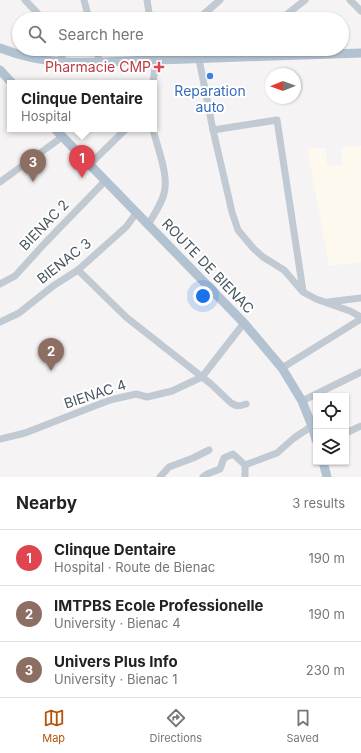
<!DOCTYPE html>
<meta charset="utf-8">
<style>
body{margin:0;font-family:Inter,sans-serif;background:#f2f2f2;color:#222}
.controls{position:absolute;right:12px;bottom:12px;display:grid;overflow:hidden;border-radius:0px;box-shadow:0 1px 3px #0004}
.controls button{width:36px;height:36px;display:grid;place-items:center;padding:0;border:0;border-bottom:1px solid #e0e0e0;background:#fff;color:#222;font:20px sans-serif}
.compass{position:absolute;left:265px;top:68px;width:36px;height:36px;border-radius:50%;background:#fff;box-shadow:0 1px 3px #0004;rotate:269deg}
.you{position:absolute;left:203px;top:296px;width:14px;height:14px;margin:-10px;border:3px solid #fff;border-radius:50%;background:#1a73e8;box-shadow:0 0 0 6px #1a73e833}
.badge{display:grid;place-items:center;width:26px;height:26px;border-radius:50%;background:#b45309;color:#fff;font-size:13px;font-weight:700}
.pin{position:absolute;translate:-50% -33px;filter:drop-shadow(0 1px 2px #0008)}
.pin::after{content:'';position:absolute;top:21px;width:14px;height:12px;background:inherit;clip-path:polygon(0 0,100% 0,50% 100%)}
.popup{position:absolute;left:7px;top:80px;width:150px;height:52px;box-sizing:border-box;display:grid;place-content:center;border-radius:0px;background:#fff;filter:drop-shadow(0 1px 3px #0005);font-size:13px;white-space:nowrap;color:#767676}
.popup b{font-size:15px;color:#222}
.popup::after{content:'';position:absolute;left:50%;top:100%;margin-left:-8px;border:8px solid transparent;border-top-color:#fff}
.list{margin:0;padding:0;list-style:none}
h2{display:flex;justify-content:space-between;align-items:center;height:52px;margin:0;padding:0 16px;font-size:17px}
h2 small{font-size:13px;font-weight:400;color:#767676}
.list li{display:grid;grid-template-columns:26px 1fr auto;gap:12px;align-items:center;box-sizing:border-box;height:56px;padding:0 16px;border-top:1px solid #e0e0e0}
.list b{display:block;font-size:15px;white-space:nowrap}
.list p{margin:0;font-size:13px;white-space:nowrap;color:#767676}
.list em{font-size:13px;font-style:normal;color:#767676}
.icon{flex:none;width:22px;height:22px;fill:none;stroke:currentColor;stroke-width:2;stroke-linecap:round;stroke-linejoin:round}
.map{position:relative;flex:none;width:361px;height:477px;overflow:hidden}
.search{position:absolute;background:#fff;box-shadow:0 1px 3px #0004;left:12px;right:12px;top:12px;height:44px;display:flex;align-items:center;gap:10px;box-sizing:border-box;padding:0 14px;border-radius:22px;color:#767676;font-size:15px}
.sheet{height:220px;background:#fff}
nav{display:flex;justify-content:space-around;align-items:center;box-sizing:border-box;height:56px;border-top:1px solid #e0e0e0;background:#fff;font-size:11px;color:#767676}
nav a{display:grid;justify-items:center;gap:2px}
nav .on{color:#b45309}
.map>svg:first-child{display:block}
.commercial{fill:#fdf9ef}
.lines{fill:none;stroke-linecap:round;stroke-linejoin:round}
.minor{stroke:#c1cad2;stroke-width:7}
.major{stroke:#b3c2d1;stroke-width:9}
.health-dot{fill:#e0444e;stroke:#fff;stroke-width:1.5}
.shop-dot{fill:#3f7fe0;stroke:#fff;stroke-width:1.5}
.labels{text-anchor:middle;stroke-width:4;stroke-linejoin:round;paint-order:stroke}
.health-label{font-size:14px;fill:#be3a42;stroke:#fff;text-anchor:end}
.shop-label{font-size:14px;fill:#366cbe;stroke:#fff}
.street-label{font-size:14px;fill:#4a5661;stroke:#fff}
</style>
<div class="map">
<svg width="361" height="477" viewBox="0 0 361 477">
<rect width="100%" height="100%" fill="#f5f3f3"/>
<polygon class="commercial" points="361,146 361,262 329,266 307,148 326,148 327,165 342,165 342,147"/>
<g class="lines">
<g class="minor">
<polyline points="25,0 43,19"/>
<polyline points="84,0 89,19"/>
<polyline points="147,0 150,19"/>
<polyline points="350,0 361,11"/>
<polyline points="198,19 220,0"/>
<polyline points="281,19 305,0"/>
<polyline points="59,49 64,63"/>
<polyline points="96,49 100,63"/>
<polyline points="199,59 213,130 232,212 238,230 253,248 263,257 284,270 303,292 316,299 350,311 361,317"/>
<polyline points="156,60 164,49"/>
<polyline points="153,83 156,60 155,49"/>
<polyline points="213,130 277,120 303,291"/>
<polyline points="89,165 126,129"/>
<polyline points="0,182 62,137"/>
<path d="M 148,225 C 154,214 164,201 165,188 C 167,170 157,147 153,129"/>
<path d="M 78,270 L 126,317 L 211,384 L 231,403 C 237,407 240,406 246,404"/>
<polyline points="0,284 15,276 45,243 105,181"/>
<polyline points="328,302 361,298"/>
<polyline points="0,322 19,313 53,286 78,270 126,227 137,212"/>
<polyline points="282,368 361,319"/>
<polyline points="302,401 361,372"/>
<polyline points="346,433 361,426"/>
<polyline points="0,439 25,433 110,400 136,394 147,397 172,391 202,377 244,323"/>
<polyline points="245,465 277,453 294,438 312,426"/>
<polyline points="160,477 169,467 193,458 209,450"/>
<polyline points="203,477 207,474 220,469 224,458 233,454 245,465 245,477"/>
</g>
<g class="major">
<path d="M 0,48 C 55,70 101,61 158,60 C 226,58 293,55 361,53"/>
<polyline points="0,70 12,83"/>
<polyline points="55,129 244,323 282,368 302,401 312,426 316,440"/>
<polyline points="323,462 327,477"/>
</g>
</g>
<path class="health-dot" d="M157 61h4v4h4v4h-4v4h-4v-4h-4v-4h4z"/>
<circle class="shop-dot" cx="210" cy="76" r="4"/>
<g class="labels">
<g class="health-label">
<text x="151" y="72">Pharmacie CMP</text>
</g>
<g class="shop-label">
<text x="210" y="96">Reparation<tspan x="210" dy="16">auto</tspan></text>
</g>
<g class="street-label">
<text transform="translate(44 225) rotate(-46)" y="5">BIENAC 2</text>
<text transform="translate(64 261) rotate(-38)" y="5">BIENAC 3</text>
<text transform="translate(208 266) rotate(46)" y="5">ROUTE DE BIENAC</text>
<text transform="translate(95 394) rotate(-18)" y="5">BIENAC 4</text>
</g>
</g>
</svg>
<div class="controls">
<button><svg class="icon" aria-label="locate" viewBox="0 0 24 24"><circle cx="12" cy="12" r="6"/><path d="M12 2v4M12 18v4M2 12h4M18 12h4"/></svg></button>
<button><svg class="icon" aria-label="layers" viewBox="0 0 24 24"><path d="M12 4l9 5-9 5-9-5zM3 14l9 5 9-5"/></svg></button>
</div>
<svg class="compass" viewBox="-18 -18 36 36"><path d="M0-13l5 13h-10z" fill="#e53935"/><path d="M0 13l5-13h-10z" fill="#767676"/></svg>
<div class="you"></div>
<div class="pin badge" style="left:82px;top:178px;background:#e0444e">1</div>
<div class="popup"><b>Clinque Dentaire</b>Hospital</div>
<div class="pin badge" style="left:51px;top:371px;background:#8d6e63">2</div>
<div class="pin badge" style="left:33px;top:182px;background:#8d6e63">3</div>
<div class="search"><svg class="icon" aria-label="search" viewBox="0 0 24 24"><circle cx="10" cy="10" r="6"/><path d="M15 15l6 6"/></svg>Search here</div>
</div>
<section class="sheet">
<h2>Nearby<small>3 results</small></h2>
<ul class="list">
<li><span class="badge" style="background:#e0444e">1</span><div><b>Clinque Dentaire</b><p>Hospital · Route de Bienac</p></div><em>190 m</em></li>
<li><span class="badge" style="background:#8d6e63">2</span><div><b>IMTPBS Ecole Professionelle</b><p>University · Bienac 4</p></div><em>190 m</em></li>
<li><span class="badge" style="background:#8d6e63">3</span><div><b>Univers Plus Info</b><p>University · Bienac 1</p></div><em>230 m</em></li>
</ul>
</section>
<nav>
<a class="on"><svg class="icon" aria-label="map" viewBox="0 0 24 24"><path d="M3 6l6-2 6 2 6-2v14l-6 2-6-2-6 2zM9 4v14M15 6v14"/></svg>Map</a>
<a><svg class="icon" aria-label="directions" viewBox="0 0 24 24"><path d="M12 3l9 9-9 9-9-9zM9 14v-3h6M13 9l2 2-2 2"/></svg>Directions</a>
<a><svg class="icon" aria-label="saved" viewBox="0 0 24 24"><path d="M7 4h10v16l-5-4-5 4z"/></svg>Saved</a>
</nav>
